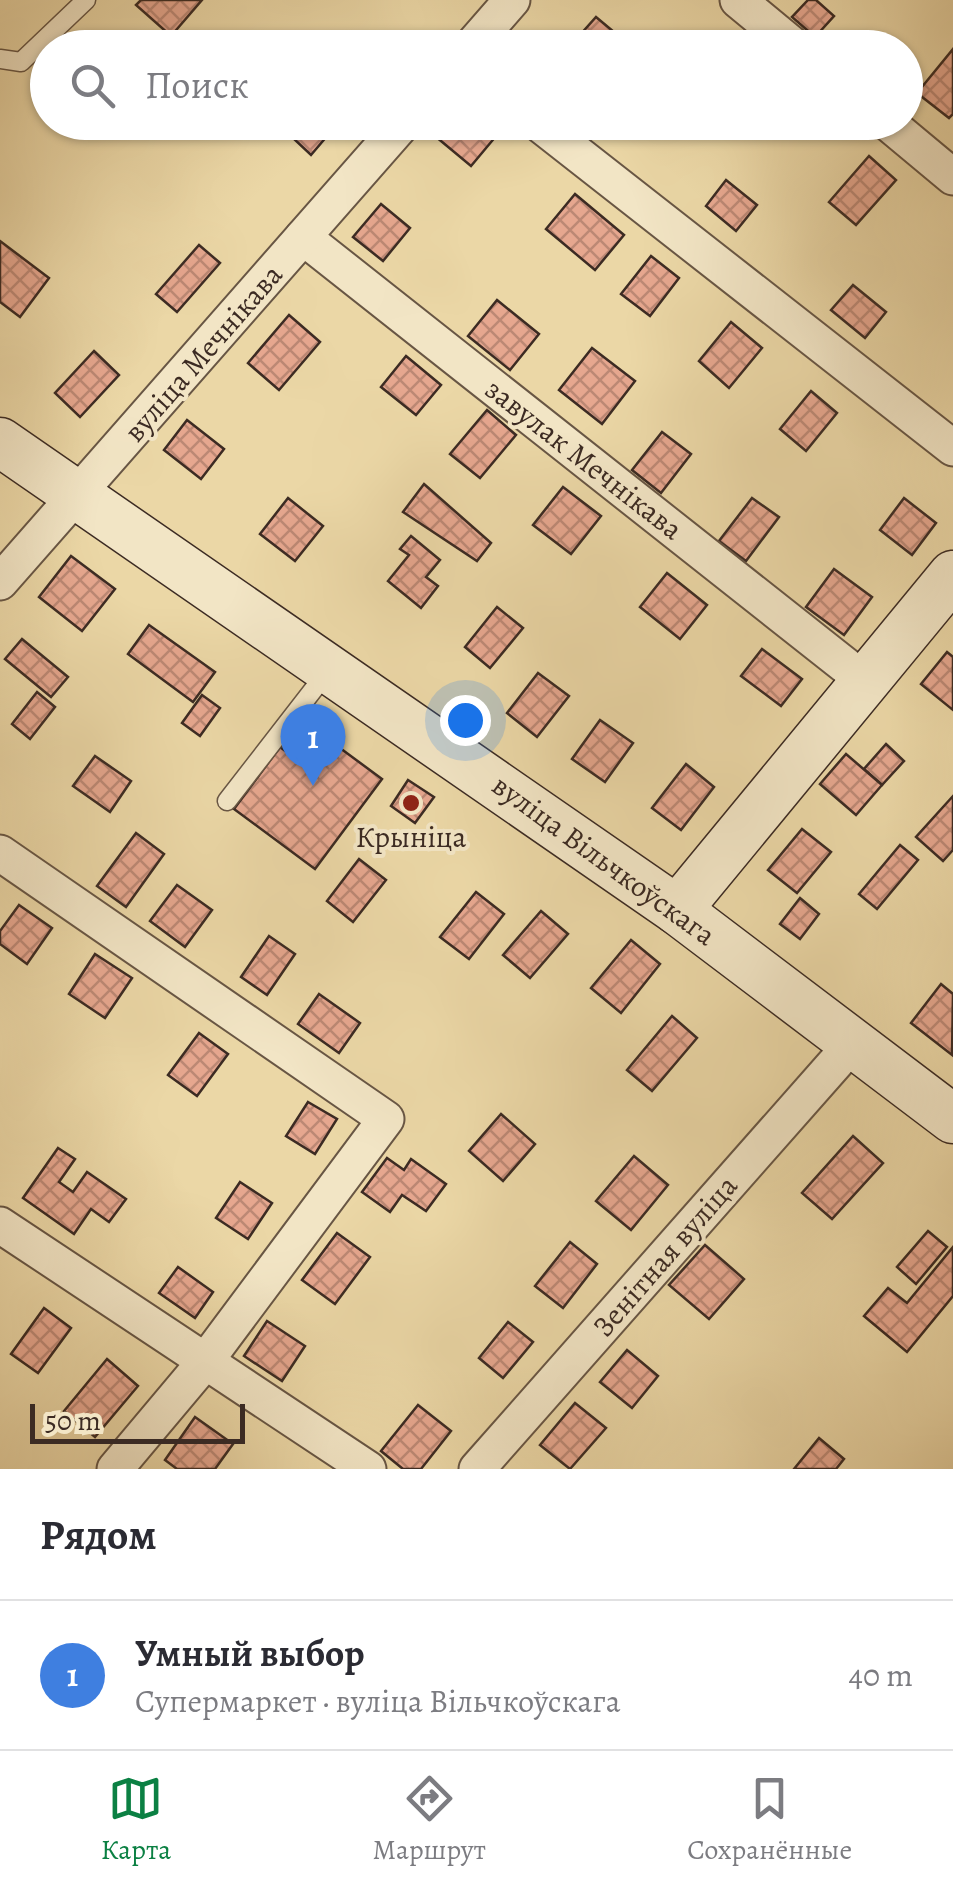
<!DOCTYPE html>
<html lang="ru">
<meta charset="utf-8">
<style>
body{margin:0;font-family:Alegreya,serif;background:#f7f7f7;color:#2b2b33}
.scale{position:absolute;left:30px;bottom:25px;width:215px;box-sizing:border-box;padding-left:10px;border:5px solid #3c2b23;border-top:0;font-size:28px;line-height:35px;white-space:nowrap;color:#3c2b23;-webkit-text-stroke:8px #f2e5c5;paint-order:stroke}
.you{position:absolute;left:465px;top:720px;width:35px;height:35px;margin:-25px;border:8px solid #fff;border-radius:50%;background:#1a73e8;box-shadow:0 0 0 15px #1a73e833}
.badge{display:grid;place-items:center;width:65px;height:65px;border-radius:50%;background:#0b8043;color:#fff;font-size:32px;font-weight:700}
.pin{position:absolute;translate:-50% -82px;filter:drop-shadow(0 2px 5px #0008)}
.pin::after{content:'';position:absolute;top:52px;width:35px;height:30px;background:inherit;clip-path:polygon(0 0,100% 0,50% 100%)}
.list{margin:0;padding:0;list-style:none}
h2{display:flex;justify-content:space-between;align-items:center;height:130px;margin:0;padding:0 40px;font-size:42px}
h2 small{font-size:32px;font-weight:400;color:#7c7c81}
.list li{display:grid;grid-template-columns:65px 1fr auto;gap:30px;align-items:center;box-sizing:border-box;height:150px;padding:0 40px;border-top:2px solid #e1e1e2}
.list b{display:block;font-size:38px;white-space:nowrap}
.list p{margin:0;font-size:32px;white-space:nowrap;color:#7c7c81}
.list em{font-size:32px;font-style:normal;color:#7c7c81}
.icon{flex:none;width:55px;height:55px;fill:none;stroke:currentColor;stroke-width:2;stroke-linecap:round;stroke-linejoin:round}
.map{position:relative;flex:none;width:953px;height:1469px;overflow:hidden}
.search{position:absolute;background:#fff;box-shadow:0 2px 8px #0004;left:30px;right:30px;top:30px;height:110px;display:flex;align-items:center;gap:25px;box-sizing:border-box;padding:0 35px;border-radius:55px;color:#7c7c81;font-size:38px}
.sheet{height:280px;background:#fff}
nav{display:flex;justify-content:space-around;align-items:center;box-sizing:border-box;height:140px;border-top:2px solid #e1e1e2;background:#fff;font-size:28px;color:#7c7c81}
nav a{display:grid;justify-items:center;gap:5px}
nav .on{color:#0b8043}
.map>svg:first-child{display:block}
.building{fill:url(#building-cross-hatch);stroke:#3c2b23;stroke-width:2.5}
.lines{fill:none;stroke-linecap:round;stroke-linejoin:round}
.lane-casing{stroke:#685644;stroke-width:21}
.street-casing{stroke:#685644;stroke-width:39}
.secondary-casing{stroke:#3c2b23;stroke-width:51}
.lane{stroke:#f2e5c5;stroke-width:18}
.street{stroke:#f2e5c5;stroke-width:35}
.secondary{stroke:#f2e5c5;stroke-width:48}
.poi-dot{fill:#8f2418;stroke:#f2e5c5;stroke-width:4}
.labels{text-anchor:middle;stroke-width:8;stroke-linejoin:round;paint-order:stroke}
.street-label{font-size:30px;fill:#3c2b23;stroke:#f2e5c5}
.poi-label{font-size:30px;fill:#3c2b23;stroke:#f2e5c5}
</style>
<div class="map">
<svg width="953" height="1469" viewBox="0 0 953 1469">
<defs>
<pattern id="building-cross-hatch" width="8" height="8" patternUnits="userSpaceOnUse" patternTransform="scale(2.5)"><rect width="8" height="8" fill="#e6a78f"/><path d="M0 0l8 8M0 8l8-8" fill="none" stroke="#bc8874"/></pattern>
</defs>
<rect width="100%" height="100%" fill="#ebd7a6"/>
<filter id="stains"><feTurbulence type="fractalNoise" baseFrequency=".002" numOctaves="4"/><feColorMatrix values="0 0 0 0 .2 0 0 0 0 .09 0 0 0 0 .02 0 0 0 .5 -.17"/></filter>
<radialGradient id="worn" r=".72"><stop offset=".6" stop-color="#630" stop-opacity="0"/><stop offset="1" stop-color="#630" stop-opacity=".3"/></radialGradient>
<g class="building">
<polygon points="141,0 202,0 171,36 136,5"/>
<polygon points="808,0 816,0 834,16 815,37 792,17"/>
<polygon points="596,17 632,47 632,48 572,44"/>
<polygon points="953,49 953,114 949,118 917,93"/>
<polygon points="276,122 339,122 311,155"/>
<polygon points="446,122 494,122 502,129 471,166 435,136"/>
<polygon points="869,156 896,180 856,225 829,202"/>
<polygon points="726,180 757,205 736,231 706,206"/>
<polygon points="575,194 624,235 595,270 546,229"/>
<polygon points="381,204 410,228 383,261 353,237"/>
<polygon points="0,241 49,278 20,317 0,302"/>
<polygon points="199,245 220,263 177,312 156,294"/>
<polygon points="651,256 679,278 650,316 621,294"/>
<polygon points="853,285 886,312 865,338 831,310"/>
<polygon points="497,300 539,334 510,370 468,336"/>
<polygon points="289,315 320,342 279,390 248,363"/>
<polygon points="731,322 762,348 729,388 699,361"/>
<polygon points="592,348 635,381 602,424 559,390"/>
<polygon points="94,351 119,375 80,417 55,393"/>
<polygon points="406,356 441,385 416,415 381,387"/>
<polygon points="811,391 837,413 806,451 780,429"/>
<polygon points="487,410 516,435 480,478 450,454"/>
<polygon points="187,420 224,449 201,479 164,450"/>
<polygon points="662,432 691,454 661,493 632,470"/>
<polygon points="424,484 491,543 477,561 403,512"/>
<polygon points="563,487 601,516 571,554 533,525"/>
<polygon points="288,498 323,526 295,561 260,534"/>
<polygon points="752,498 779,517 746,561 719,541"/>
<polygon points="904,498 936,523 912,555 880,530"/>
<polygon points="411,536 440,560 426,577 438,586 421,608 388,581 409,555 400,549"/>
<polygon points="71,556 115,589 82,631 39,597"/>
<polygon points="834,569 872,597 844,635 806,607"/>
<polygon points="667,573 707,605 680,639 640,607"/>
<polygon points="497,607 523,628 490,668 465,647"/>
<polygon points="149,625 215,672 193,702 128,654"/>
<polygon points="22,639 68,677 51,697 5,659"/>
<polygon points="762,649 802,679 781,706 741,676"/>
<polygon points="947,652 953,657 953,710 921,684"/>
<polygon points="538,673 569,696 537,737 507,713"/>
<polygon points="37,692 55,707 30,739 12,724"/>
<polygon points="202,695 220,708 200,736 182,723"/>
<polygon points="600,720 633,743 605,782 572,759"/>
<polygon points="321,734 382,779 315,869 234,809 280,747 300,762"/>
<polygon points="886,744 904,761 882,785 864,769"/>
<polygon points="846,754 882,785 856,815 820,784"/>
<polygon points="95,756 131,781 110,812 73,786"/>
<polygon points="686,764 714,787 681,830 652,808"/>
<polygon points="408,780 434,797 415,823 391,806"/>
<polygon points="953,796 953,850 943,861 916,837"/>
<polygon points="802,829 831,852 797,893 768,870"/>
<polygon points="136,833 164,854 126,907 97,886"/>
<polygon points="900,845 918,860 877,909 859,894"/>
<polygon points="359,859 386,880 353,922 327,901"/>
<polygon points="177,885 212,910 185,947 150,921"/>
<polygon points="476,892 504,914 469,959 440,937"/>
<polygon points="800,898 819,914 800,939 780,924"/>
<polygon points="19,905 52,928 27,964 0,944 0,931"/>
<polygon points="541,911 568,934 530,978 503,955"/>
<polygon points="269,936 295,954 267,995 241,977"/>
<polygon points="631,940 660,964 621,1013 591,988"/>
<polygon points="95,954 132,978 105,1018 69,994"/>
<polygon points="941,984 953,994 952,1055 911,1023"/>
<polygon points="319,994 360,1023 339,1053 298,1024"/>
<polygon points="672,1016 697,1038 652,1091 627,1070"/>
<polygon points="199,1033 228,1054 197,1096 168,1075"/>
<polygon points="308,1102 337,1119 315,1154 286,1136"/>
<polygon points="501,1114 535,1144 503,1181 469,1151"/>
<polygon points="853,1136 883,1163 832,1219 802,1193"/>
<polygon points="58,1148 75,1159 59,1182 73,1192 87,1172 126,1199 109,1222 91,1209 74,1234 23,1198"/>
<polygon points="634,1156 668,1185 631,1230 596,1201"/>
<polygon points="387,1158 404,1170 411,1159 446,1184 426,1211 402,1195 390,1212 362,1192"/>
<polygon points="240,1182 272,1203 248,1239 216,1218"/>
<polygon points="928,1231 947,1247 916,1284 897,1267"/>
<polygon points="337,1233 370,1257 335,1304 302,1280"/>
<polygon points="570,1242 597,1264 563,1308 535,1286"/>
<polygon points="705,1245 744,1279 709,1319 669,1285"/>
<polygon points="953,1247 953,1296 907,1352 864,1316 888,1288 907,1303"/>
<polygon points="178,1267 213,1292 195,1318 159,1293"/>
<polygon points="44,1308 71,1328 38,1373 11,1354"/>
<polygon points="267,1321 305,1346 282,1381 244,1356"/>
<polygon points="508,1322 533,1342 503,1378 479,1358"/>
<polygon points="627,1350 658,1376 632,1408 600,1382"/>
<polygon points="107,1359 138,1386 95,1437 64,1411"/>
<polygon points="575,1403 606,1428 570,1469 540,1445"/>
<polygon points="418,1405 451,1431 421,1469 403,1469 381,1451"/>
<polygon points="195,1417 233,1444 215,1469 177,1469 165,1460"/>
<polygon points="819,1438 844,1459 836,1469 794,1469"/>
</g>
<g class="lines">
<defs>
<g id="lane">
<polyline points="0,59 21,62 86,0"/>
<polyline points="227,801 327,672"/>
</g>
<g id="street">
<polyline points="738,0 796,48"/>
<polyline points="470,48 512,0"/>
<polyline points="537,122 953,448"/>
<polyline points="887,122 953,177"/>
<polyline points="303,237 865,681"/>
<polyline points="0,582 404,122"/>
<polyline points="0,853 386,1119 204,1363 115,1469"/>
<polyline points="0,1225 368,1469"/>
<polyline points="477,1469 853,1043"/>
</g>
<g id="secondary">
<polyline points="0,442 677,910 953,1119"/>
<polyline points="677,910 953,575"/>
</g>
</defs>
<use href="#lane" class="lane-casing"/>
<use href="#street" class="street-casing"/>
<use href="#secondary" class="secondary-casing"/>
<use href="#lane" class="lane"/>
<use href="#street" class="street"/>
<use href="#secondary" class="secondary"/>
</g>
<circle class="poi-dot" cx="411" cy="803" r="10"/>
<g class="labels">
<g class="street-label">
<text transform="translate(203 353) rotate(-49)" y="10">вуліца Мечнікава</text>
<text transform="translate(584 459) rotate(38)" y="10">завулак Мечнікава</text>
<text transform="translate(604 860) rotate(36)" y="10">вуліца Вільчкоўскага</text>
<text transform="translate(665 1256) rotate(-49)" y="10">Зенітная вуліца</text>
</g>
<g class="poi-label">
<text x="411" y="847">Крыніца</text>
</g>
</g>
<rect width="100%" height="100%" filter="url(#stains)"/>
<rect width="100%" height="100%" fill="url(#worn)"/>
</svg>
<div class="scale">50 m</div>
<div class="you"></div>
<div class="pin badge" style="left:313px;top:786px;background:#3f7fe0">1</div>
<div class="search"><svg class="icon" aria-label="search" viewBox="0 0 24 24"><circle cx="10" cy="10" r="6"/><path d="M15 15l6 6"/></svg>Поиск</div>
</div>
<section class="sheet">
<h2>Рядом<small></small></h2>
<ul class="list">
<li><span class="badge" style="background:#3f7fe0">1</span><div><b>Умный выбор</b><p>Супермаркет · вуліца Вільчкоўскага</p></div><em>40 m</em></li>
</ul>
</section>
<nav>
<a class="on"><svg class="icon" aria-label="map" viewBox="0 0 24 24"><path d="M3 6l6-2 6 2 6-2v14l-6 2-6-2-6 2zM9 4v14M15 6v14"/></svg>Карта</a>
<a><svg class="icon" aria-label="directions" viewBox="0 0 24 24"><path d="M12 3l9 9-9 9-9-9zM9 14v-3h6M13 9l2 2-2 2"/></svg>Маршрут</a>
<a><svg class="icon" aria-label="saved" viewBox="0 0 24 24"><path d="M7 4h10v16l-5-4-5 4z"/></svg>Сохранённые</a>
</nav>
